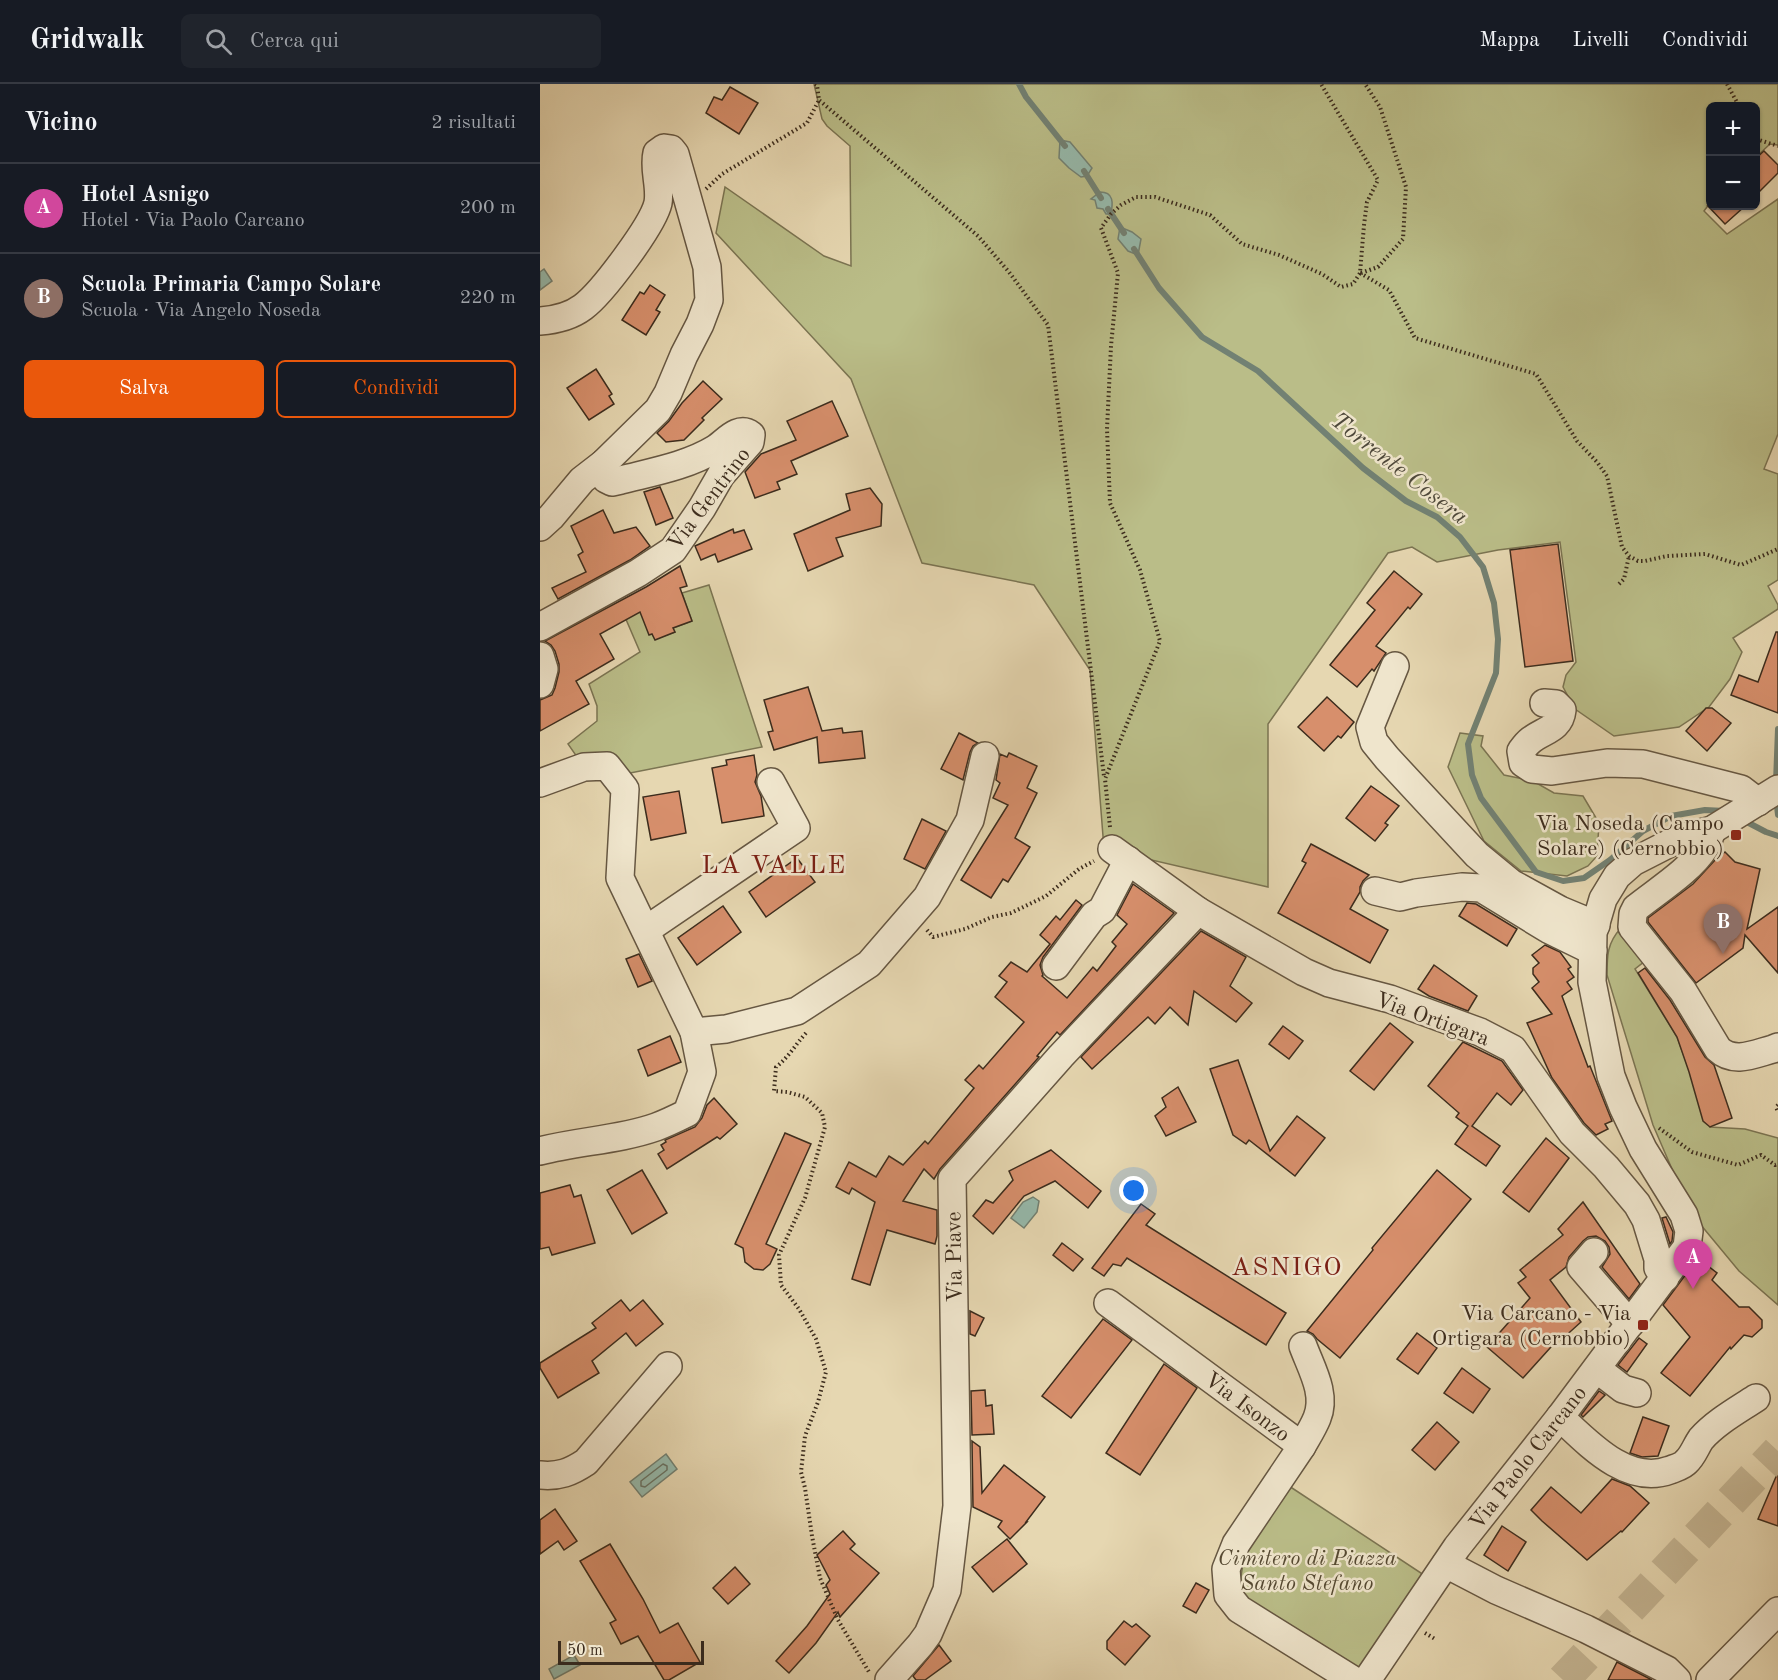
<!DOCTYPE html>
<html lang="it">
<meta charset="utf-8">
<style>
body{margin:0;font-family:"Old Standard TT",serif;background:#20242c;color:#f1f3f6}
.controls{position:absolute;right:18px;top:18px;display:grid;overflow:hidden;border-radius:9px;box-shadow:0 2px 4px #0004}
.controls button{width:54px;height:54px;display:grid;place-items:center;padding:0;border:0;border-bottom:2px solid #363941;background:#171b24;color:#f1f3f6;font:30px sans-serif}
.scale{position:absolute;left:18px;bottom:15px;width:146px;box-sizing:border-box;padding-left:6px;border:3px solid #3c2c1d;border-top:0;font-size:16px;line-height:21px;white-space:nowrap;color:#3c2c1d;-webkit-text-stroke:4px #efe5cc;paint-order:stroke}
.you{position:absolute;left:594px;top:1107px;width:21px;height:21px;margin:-15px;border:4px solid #fff;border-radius:50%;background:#1a73e8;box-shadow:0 0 0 9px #1a73e833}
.badge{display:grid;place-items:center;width:39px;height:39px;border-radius:50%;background:#ea580c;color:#fff;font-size:20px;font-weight:700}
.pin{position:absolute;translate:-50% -50px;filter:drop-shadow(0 2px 3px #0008)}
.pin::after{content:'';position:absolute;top:32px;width:21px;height:18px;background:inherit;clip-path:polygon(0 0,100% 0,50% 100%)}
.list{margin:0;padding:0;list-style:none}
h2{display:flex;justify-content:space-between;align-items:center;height:78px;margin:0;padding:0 24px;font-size:26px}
h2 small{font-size:20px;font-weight:400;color:#9ea1a6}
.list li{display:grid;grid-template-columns:39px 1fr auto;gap:18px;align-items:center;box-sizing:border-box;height:90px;padding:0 24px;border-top:2px solid #363941}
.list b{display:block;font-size:22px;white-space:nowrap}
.list p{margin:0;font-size:20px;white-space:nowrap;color:#9ea1a6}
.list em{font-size:20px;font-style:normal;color:#9ea1a6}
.actions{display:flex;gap:12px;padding:18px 24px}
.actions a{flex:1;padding:14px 0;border:2px solid #ea580c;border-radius:9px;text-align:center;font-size:21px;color:#ea580c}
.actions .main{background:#ea580c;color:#fff}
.icon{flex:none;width:33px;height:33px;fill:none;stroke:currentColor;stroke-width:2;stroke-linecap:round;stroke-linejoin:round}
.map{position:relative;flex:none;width:1238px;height:1596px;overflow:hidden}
header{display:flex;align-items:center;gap:36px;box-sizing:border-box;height:84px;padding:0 30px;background:#171b24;border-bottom:2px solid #363941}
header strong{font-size:28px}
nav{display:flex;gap:33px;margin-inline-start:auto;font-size:21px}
.search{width:420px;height:54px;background:#20242c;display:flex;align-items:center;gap:15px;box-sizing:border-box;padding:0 21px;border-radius:9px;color:#9ea1a6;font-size:22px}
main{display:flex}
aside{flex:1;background:#171b24}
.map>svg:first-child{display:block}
.green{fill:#babd88;stroke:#7b7452;stroke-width:1.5}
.water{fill:#96baac;stroke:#728173;stroke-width:1.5}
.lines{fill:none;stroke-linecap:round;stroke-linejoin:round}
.shore{stroke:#697364;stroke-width:1.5}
.stream{stroke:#728173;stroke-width:6}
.building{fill:#d78f6c;stroke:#3c2c1d;stroke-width:1.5}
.highway-tunnel{stroke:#c4b593;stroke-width:33;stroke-dasharray:33 16;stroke-linecap:butt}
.minor-casing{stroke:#665742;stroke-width:30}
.path{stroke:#3c2c1d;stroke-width:4;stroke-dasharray:1.5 3;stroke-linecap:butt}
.minor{stroke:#efe5cc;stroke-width:27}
.poi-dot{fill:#8f2418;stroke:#efe5cc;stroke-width:2}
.labels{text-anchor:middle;stroke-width:5;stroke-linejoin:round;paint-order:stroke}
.street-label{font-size:22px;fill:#3c2c1d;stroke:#efe5cc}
.poi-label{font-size:22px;fill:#3c2c1d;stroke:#efe5cc;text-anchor:end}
.park-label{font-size:22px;font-style:italic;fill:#554932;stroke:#efe5cc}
.water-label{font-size:24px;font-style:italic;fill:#4e483a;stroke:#efe5cc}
.quarter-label{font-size:26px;letter-spacing:1.5px;fill:#7a1f14;stroke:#efe5cc}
</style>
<header>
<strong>Gridwalk</strong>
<div class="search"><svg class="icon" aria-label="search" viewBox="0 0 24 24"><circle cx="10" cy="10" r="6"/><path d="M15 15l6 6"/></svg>Cerca qui</div>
<nav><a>Mappa</a><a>Livelli</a><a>Condividi</a></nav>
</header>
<main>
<aside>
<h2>Vicino<small>2 risultati</small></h2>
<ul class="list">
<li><span class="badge" style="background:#d1479c">A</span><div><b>Hotel Asnigo</b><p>Hotel · Via Paolo Carcano</p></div><em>200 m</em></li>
<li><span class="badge" style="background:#8d6e63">B</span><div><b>Scuola Primaria Campo Solare</b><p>Scuola · Via Angelo Noseda</p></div><em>220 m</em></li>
</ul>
<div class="actions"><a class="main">Salva</a><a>Condividi</a></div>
</aside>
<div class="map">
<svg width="1238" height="1596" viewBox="0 0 1238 1596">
<rect width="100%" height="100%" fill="#e6d7b1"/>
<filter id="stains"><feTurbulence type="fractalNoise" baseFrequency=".00333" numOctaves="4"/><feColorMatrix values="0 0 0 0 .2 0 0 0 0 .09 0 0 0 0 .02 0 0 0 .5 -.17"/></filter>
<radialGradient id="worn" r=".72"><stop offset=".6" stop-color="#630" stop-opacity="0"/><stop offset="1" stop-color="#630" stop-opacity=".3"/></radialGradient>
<g class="green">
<polygon points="274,0 1238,0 1238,61 1230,60 1216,73 1216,22 1170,22 1170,119 1164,127 1187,150 1238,115 1238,350 1224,385 1238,390 1238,496 1228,502 1238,521 1238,525 1193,554 1202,568 1190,595 1169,623 1139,643 1074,652 1035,625 1023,603 1026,591 1036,578 1020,458 958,466 897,478 872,463 848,469 728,640 728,803 564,765 550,586 494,501 382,479 311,295 176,149 185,103 284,172 311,182 310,62 287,42 282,35"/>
<polygon points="169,501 222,663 75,692 44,683 28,660 57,637 57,622 49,600 100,568 85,533 100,526 115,555 135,548 133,544 152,537 142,509"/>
<polygon points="920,649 943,652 941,662 964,691 993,697 1014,709 1043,712 1059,739 1057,772 1048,782 1027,792 981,787 944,757 908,683"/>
<path d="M 1081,844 L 1105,877 L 1095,885 L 1137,953 L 1170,1043 L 1205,1045 L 1238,1054 L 1238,1221 L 1199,1187 L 1151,1129 L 1113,1041 L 1067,891 C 1067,872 1067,859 1081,844 Z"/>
<polygon points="749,1402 887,1493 818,1591 717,1523 699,1505 703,1480 708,1464"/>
</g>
<g class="water">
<polygon points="520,56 530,58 552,84 547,92 541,93 529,84 519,74"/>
<path d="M 560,108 C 574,108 573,119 571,130 L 566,130 L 563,125 L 557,124 L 555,116 L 551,115 Z"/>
<polygon points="580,143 592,148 601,155 598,171 588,167 578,155"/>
<polygon points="4,185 12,197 0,206 0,188"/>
<polygon points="493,1113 499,1117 497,1128 484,1144 471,1134 483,1118"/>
<polygon points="126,1370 137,1385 102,1413 90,1398"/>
<polygon points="34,1571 40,1581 14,1595 9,1585"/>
</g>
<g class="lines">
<polygon class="shore" points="123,1380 127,1382 127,1386 105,1403 101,1402 101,1397"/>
<g class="stream">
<polyline points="479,0 486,13 525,62"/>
<polyline points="544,87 561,114"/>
<polyline points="568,125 584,149"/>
<polyline points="594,165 619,204 662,253 718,287 823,384 866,417 897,433 920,453 943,483 954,519 958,555 956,589 928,660 932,691 941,714 996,788 1023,797 1044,794 1070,776 1103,747 1131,732 1165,726 1185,727"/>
<polyline points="1236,698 1238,645"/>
<polyline points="1236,714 1238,731"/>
<polyline points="1203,736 1226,748 1238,752"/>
</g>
</g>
<g class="building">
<polygon points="190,3 218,19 199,50 166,29 174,13 182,16"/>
<polygon points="1224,67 1238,81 1238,89 1215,112 1215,75"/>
<polygon points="1168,122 1205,122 1185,140"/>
<polygon points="110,201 125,211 116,226 120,228 106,251 82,236 100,208 104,210"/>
<polygon points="56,285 72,310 69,312 74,320 49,336 27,304"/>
<polygon points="163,297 182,315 162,334 164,336 144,356 126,358 117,349 129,337 142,319"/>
<polygon points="292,317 308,352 251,377 257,390 237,398 240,405 215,414 205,388 221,370 256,356 247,337"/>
<polygon points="120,403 133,434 116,441 104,408"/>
<polygon points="330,404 342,420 341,442 296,454 303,472 268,487 254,450 310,426 306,410"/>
<polygon points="63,426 74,449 96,443 110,462 90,476 18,515 12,504 46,488 38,471 43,468 31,442"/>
<polygon points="193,445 194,449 204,446 212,465 178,478 175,470 161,476 155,462"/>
<polygon points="1018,460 1033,577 985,583 970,466"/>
<polygon points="140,482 147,502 140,504 152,537 133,544 135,548 115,556 112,550 109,551 100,528 60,550 74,575 36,597 49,620 0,647 0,616 12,611 15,604 19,588 19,580 15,567 11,561 5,557 106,503"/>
<polygon points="854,487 882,510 870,525 868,523 836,562 846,569 834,587 832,585 817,603 790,581 835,526 827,519"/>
<polygon points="1236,548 1238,548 1238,629 1191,611 1199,591 1218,598"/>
<polygon points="268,603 282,647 302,644 303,649 322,647 325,674 279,679 277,653 234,666 228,648 233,647 224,616"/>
<polygon points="787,613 814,638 801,654 798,652 784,667 758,643"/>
<polygon points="1166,624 1172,624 1191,639 1167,667 1146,647"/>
<polygon points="419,649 438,659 433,662 430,668 423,696 401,685"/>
<polygon points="469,669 497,682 487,704 497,709 475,754 490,763 468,798 463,795 451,814 421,796 468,721 453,714 460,699 456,696 460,670 467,673"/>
<polygon points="214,671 217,691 215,698 221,712 224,732 182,739 172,684 187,681 186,676"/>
<polygon points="831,702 859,722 845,739 848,741 835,757 806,734"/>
<polygon points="139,707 146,749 111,756 103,713"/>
<polygon points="382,735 406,747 385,785 364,775"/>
<polygon points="771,760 829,791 823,797 820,803 820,808 810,825 848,846 830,879 738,829 766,779 762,777"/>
<polygon points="1185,768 1195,778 1220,785 1207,845 1238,823 1238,889 1205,851 1203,864 1156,899 1108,838 1108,834 1153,800 1176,775"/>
<polygon points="257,774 275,798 226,833 209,808"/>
<polygon points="593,800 634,829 520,951 517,948 497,972 499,973 400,1085 394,1095 384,1085 363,1117 397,1126 397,1152 395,1160 347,1146 330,1201 312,1195 335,1118 312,1104 309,1110 296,1103 309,1078 336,1093 349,1072 363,1081 385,1057 388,1060 434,1004 425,996 439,981 443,985 484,938 455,913 467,898 459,892 471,878 487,888 510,860 500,851 516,832 520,836 536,816 542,821 503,873 500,881 503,891 502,892 527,914 553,883 557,887 576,862 572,858 587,840 577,831"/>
<polygon points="927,819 936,820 977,845 967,862 919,832"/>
<polygon points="183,822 201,848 157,881 138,854"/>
<polygon points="661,847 706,873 690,902 712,919 696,938 654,907 648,941 630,923 615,940 608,933 552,985 541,973"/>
<polygon points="1005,861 1020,868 1031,883 1028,885 1034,893 1027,898 1032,905 1022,912 1048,983 1050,982 1072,1037 1065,1040 1068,1045 1056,1051 1044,1039 1012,994 987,939 1012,930 992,904 999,898 993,890 993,884 999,879 992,871"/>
<polygon points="99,870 112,897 98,903 86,875"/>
<polygon points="894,881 937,912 928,927 889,912 878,905"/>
<polygon points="1105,884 1130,916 1165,973 1174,981 1192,1034 1170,1043 1163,1037 1149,988 1137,953 1098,889"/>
<polygon points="850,939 873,958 834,1006 810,987"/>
<polygon points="743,942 763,957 749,975 729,960"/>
<polygon points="130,952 141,978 108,992 98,966"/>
<polygon points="923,958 962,977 983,1006 971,1021 957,1009 932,1042 960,1062 946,1082 915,1060 928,1042 916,1033 919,1029 888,1002"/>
<polygon points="698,976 730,1067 757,1032 785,1054 755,1092 709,1056 706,1060 693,1051 670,985"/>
<polygon points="638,1003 656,1038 626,1052 615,1032 626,1023 622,1014"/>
<polygon points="174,1014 197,1040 180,1055 177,1053 127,1085 118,1070 124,1066 121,1061 126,1058 125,1056 155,1043 162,1034 167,1021"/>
<polygon points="245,1049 271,1060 226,1160 237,1165 230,1180 223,1186 214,1185 205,1178 203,1164 195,1160"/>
<polygon points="1006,1054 1029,1074 989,1128 963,1108"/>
<polygon points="511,1066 561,1107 548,1124 515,1097 484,1112 453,1150 433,1132 446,1116 453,1119 473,1096 469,1087"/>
<polygon points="102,1086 127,1129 92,1150 67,1106"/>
<polygon points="897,1086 931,1115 800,1274 777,1255 773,1250 767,1247 833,1166 832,1164"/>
<polygon points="30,1101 34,1113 41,1111 55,1159 12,1171 9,1163 0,1165 0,1109"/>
<polygon points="1043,1118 1100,1200 1089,1215 1062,1183 1070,1170 1069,1163 1065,1157 1056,1152 1048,1153 1043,1157 1029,1173 1026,1183 1010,1196 1041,1238 1021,1256 1020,1253 983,1294 947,1263 990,1214 978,1199 986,1193 980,1186 1023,1151 1018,1145"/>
<polygon points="601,1120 615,1130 606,1141 746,1229 726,1261 587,1174 581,1182 573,1180 564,1192 552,1184"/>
<polygon points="1126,1133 1133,1148 1132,1157 1130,1160 1122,1134"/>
<polygon points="522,1159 543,1175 533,1187 513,1171"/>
<polygon points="1158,1174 1177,1189 1172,1196 1199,1223 1209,1223 1222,1236 1222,1244 1212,1253 1204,1251 1191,1265 1190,1263 1150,1312 1121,1289 1150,1253 1123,1221"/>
<polygon points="81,1216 90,1227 103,1216 123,1240 96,1262 86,1249 52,1277 59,1289 18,1314 0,1284 0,1279 56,1244 52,1239"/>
<polygon points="430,1227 444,1234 435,1252 430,1250"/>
<polygon points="563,1235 592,1256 531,1334 502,1312"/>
<polygon points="877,1249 897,1264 878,1290 857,1275"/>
<polygon points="1099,1254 1107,1260 1087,1288 1078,1281"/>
<polygon points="624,1280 657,1304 600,1391 566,1369"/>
<polygon points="922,1284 950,1305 933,1329 904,1309"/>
<polygon points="445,1306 446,1322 452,1321 454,1350 432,1351 431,1307"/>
<polygon points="1059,1307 1065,1311 1043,1333 1041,1331"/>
<polygon points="1103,1333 1129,1342 1118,1372 1102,1373 1090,1369"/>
<polygon points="897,1338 919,1358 895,1386 872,1366"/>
<polygon points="432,1357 440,1363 442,1409 464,1381 505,1413 486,1438 487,1438 470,1455 458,1443 462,1437 433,1423"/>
<polygon points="1238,1388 1238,1442 1218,1435"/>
<polygon points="1072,1395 1090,1402 1109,1419 1082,1448 1081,1447 1047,1476 1002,1437 991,1426 1011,1403 1041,1429"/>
<polygon points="15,1425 37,1457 24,1466 18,1457 0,1470 0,1436"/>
<polygon points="962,1442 986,1458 968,1487 944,1471"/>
<polygon points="303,1447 315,1460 310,1465 339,1489 300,1533 298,1528 276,1559 249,1589 236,1577 267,1542 290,1510 286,1501 290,1496 277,1471"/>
<polygon points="467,1455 487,1480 453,1508 432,1483"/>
<polygon points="70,1460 103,1515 120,1549 138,1539 160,1578 129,1596 124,1596 98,1552 81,1560 70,1539 76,1536 40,1477"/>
<polygon points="195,1483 210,1500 188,1520 173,1504"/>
<polygon points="656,1499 669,1506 656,1529 643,1522"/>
<polygon points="584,1537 592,1543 596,1540 610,1552 585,1581 567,1565 567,1557"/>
<polygon points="399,1561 411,1577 385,1596 376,1596 373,1592"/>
<polygon points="1077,1578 1112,1596 1068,1596"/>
</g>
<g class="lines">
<polyline class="highway-tunnel" points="1023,1596 1238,1367"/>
<defs>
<g id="minor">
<path d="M 0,237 C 15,236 31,232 43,223 C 62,209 113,141 118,119 C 121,102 113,85 117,69 L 124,64 L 131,65 L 135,70 L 167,183 L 169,216 L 160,240 L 144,271 L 128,309 L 118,326 L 64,379 L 42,396 L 11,433 L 0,443"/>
<path d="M 0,543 L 98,489 L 133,466 L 162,424 L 181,391 L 210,358 L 211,351 C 198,341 186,358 175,365 C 147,382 112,388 81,396 L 72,398 L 66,395 L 63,386 L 64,379"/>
<polyline points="0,572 4,585 0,600"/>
<polyline points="855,582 830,643 834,658 847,674 937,771 971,799 1020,826 1056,841"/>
<path d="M 1004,619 L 1016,620 L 1022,626 C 1020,645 1004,646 991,656 C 987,659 984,663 981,667 L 983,679 L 992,685 L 1012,687 L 1067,679 L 1103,680 L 1201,705 L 1218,718"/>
<path d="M 0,699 L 44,683 L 67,682 L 85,705 L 80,794 L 154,948 L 162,988 L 147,1029 C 137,1034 127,1039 116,1043 C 79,1056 38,1057 0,1067"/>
<path d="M 1172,746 C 1170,751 1168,758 1165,763 C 1151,786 1117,807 1096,824 L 1093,830 L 1092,843 L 1143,907 L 1178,965 C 1194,980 1214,970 1233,965 L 1238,963"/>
<polyline points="572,765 658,827 764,888 789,899 850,915 940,948 973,965 1032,1049 1066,1083 1097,1120 1106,1136 1118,1175 1118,1184 1125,1194"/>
<polyline points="835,807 860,813 876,809 922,803 941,804 1008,845 1053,867"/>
<polyline points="106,846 256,744 231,698"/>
<polyline points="516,882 554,831 562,826 588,776"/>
<polyline points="154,948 186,945 257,927 329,880 387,813 430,736 445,672"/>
<polyline points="1054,1168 1041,1183 1090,1240"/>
<polyline points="568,1219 762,1362 696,1460 686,1485 688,1511 699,1525 813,1596"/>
<polyline points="1057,1285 1083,1305 1097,1309"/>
<path d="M 1020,1333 C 1048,1359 1087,1402 1130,1386 C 1135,1384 1143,1382 1146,1378 C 1153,1372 1156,1362 1161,1355 C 1176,1338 1198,1326 1216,1314"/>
<path d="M 762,1362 C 767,1353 773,1344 777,1334 C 787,1310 771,1284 763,1262"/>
<path d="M 0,1391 C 19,1393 31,1388 46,1378 L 128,1282"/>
<polyline points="906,1480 956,1506 1046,1545 1127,1586 1137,1596"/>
<polyline points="349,1596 380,1561 388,1550 407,1506 417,1422 412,1095 521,972 658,827"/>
<polyline points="827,1596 917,1463 1020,1333 1147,1163 1149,1147 1144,1131 1103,1065 1083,1023 1071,992 1052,898 1053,849 1063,815 1077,792 1093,778 1140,754 1172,746 1238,705"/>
<polyline points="1170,1596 1238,1527"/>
</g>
</defs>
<use href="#minor" class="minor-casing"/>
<g class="path">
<polyline points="275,0 277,1 279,16 438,152 469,188 508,241 564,692"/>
<polyline points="1187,0 1199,22"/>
<polyline points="1216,55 1238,62"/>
<polyline points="166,105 182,90 267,39 279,16"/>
<polyline points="820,189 849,206 875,254 996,290 1037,357 1057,378 1067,392 1082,463 1089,472 1098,477 1105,477 1127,472 1165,470 1201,481 1238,465"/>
<polyline points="821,189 838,183 863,155 866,103 840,23 825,0"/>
<polyline points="1079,500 1084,495 1089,472"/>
<polyline points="570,743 565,695 620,557 600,486 570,419 567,345 571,262 578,189 561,144 571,130 581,121 596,113 615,113 670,131 702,160 739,171 782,190 801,203 813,200 820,189 824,141 827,118 838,96 781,0"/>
<polyline points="387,846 393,853 425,845 452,833 471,829 506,812 539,785 554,777"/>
<path d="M 266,949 C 255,961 249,973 236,983 L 234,1007 L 247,1008 L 265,1013 L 282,1029 L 285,1043 L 265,1114 L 239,1171 L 241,1201 L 259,1225 L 276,1255 L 286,1288 L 278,1318 L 265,1352 L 261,1388 L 265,1404 L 272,1452 L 280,1494 L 298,1536 L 329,1588"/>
<polyline points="1238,1021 1236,1023 1238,1028"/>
<polyline points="1119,1044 1152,1068 1198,1081 1221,1071 1235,1081 1238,1080"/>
<polyline points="885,1549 895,1555"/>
</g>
<use href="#minor" class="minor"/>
</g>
<g class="poi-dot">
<rect x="1190" y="745" width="12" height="12" rx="3"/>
<rect x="1097" y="1235" width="12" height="12" rx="3"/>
</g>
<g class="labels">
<g class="street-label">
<text transform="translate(168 414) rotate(-53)" y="8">Via Gentrino</text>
<text transform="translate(893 934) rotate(20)" y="8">Via Ortigara</text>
<text transform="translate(413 1173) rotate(-91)" y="8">Via Piave</text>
<text transform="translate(708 1322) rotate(37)" y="8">Via Isonzo</text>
<text transform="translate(987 1373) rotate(-52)" y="8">Via Paolo Carcano</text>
</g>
<g class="poi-label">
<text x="1184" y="746">Via Noseda (Campo<tspan x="1184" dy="25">Solare) (Cernobbio)</tspan></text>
<text x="1091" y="1236">Via Carcano - Via<tspan x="1091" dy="25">Ortigara (Cernobbio)</tspan></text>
</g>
<g class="park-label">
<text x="767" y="1481">Cimitero di Piazza<tspan x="767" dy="25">Santo Stefano</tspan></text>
</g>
<g class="water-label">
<text transform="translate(860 384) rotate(38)" y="8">Torrente Cosera</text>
</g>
<g class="quarter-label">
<text x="234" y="789">LA VALLE</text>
<text x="747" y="1191">ASNIGO</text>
</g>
</g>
<rect width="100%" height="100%" filter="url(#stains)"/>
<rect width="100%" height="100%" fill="url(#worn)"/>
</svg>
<div class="controls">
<button>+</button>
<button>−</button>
</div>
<div class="scale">50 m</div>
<div class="you"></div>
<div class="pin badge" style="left:1153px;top:1205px;background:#d1479c">A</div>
<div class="pin badge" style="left:1183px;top:870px;background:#8d6e63">B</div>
</div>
</main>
